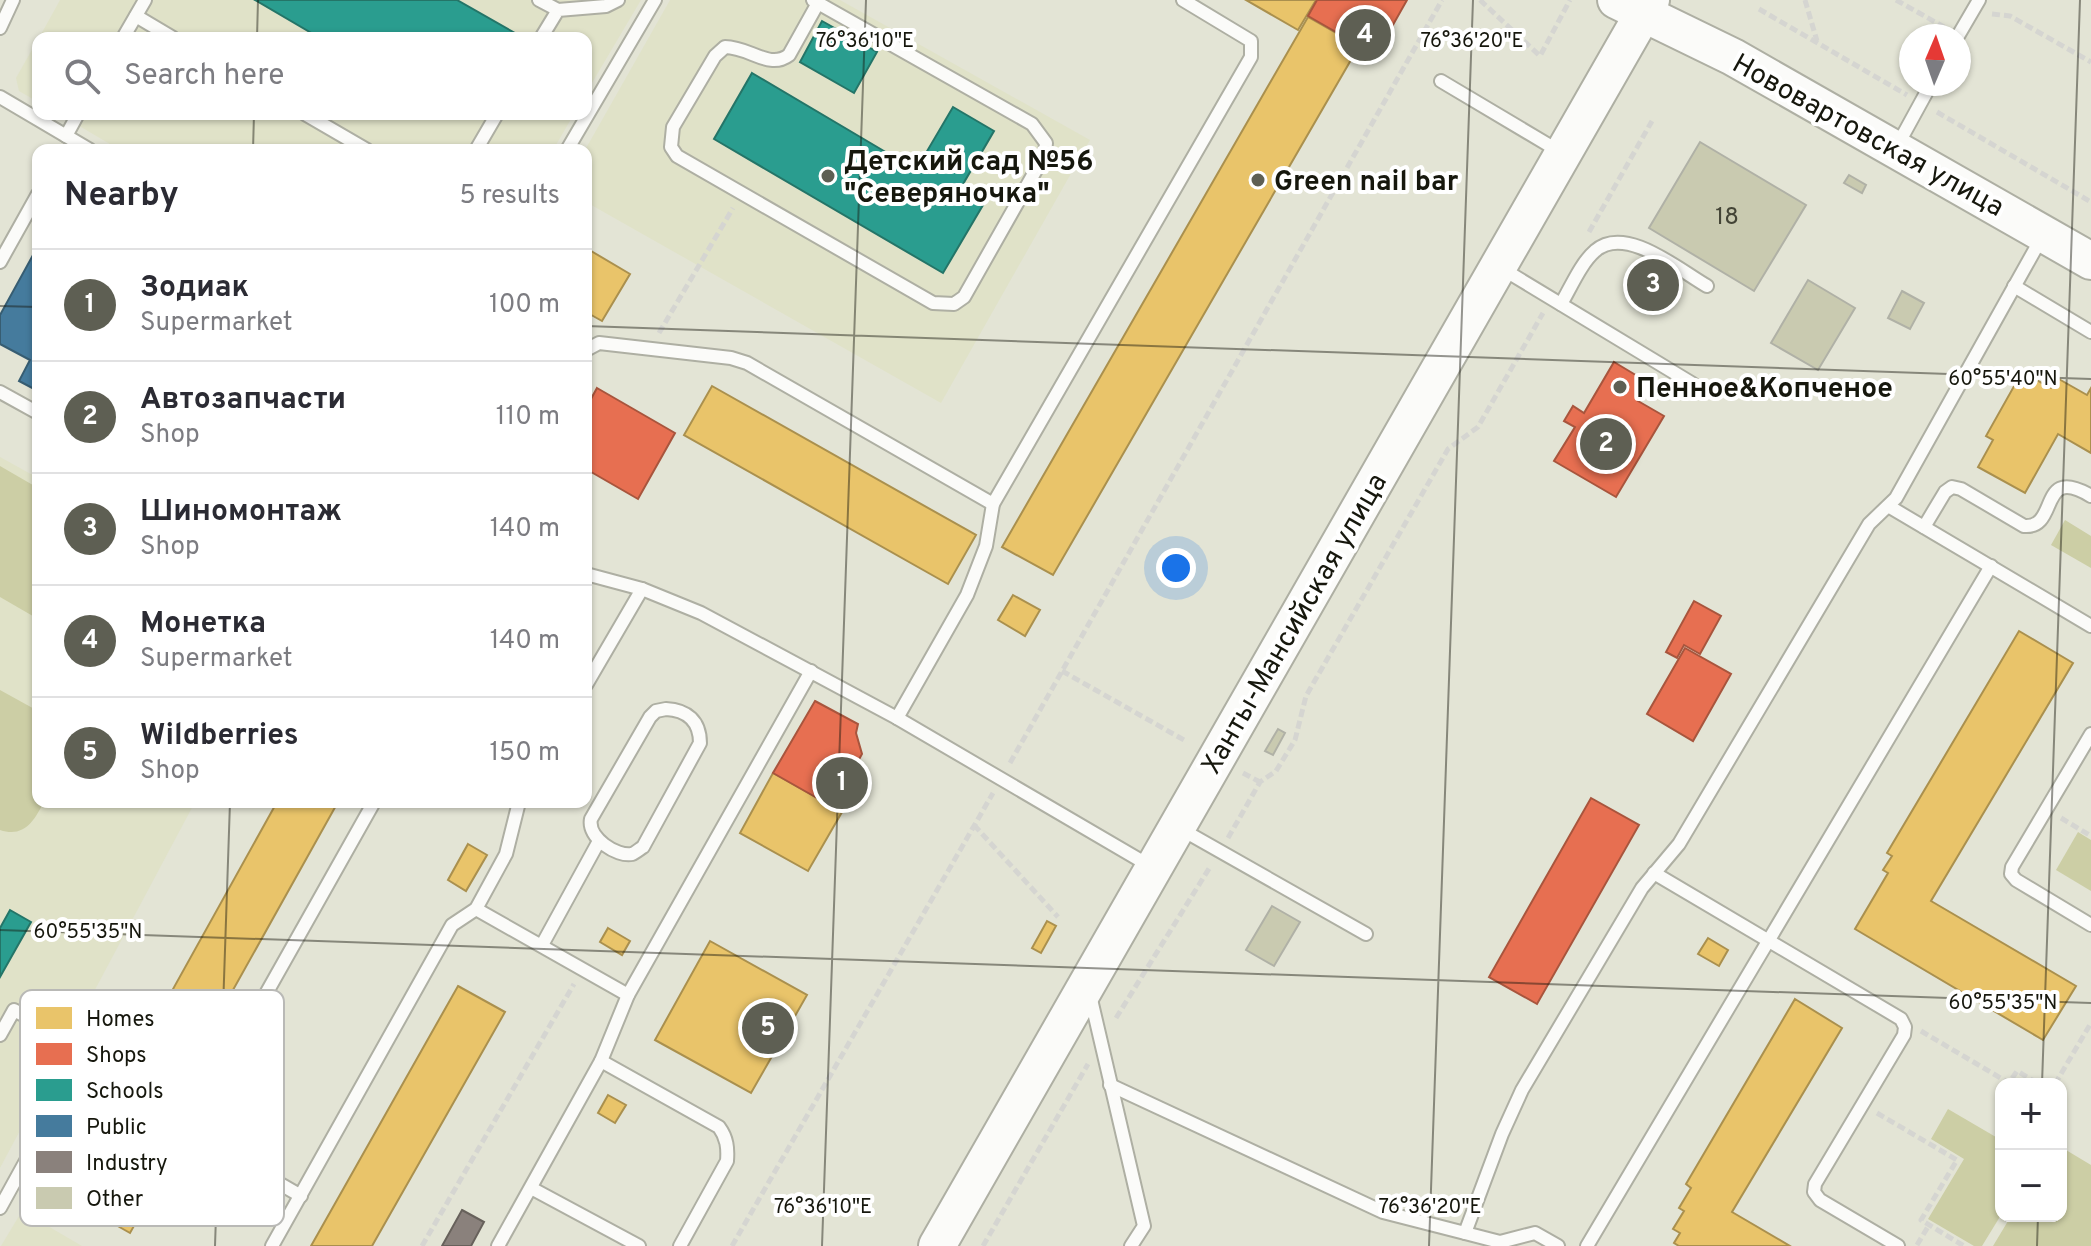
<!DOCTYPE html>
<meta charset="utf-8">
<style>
body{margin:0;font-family:Overpass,sans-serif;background:#f7f7f7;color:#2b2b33}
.controls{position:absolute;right:24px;bottom:24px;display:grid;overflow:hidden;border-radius:16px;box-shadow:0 2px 6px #0004}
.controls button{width:72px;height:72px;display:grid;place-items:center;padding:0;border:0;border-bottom:2px solid #e1e1e2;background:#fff;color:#2b2b33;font:40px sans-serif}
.compass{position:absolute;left:1899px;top:24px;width:72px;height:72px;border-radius:50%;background:#fff;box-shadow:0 2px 6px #0004;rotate:2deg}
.you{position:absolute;left:1176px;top:568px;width:28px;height:28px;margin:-20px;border:6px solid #fff;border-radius:50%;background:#1a73e8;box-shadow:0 0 0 12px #1a73e833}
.badge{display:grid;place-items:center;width:52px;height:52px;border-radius:50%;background:#5e5f53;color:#fff;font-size:26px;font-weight:700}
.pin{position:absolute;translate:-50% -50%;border:4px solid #fff;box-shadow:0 2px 8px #0006}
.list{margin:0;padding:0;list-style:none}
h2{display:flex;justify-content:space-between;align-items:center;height:104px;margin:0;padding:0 32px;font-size:34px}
h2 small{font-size:26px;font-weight:400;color:#7c7c81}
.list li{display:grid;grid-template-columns:52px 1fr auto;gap:24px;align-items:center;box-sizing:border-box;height:112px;padding:0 32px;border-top:2px solid #e1e1e2}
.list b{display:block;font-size:30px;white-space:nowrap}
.list p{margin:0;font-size:26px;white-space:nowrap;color:#7c7c81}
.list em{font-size:26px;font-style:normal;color:#7c7c81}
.icon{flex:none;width:44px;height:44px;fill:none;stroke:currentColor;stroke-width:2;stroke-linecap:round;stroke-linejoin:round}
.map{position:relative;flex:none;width:2091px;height:1246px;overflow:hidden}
.search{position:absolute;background:#fff;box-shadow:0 2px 6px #0004;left:32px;top:32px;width:560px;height:88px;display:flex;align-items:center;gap:20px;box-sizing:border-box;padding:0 28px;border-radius:16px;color:#7c7c81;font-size:30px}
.panel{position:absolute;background:#fff;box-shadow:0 2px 6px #0004;left:32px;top:144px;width:560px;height:664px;border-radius:16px}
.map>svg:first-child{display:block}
.built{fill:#e0e2c8}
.green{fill:#cccea5}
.homes{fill:#e9c46a;stroke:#aa904e;stroke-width:2}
.shops{fill:#e76f51;stroke:#a8553d;stroke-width:2}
.schools{fill:#2a9d8f;stroke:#247568;stroke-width:2}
.public{fill:#457b9d;stroke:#375d72;stroke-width:2}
.industry{fill:#8a817c;stroke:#67615b;stroke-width:2}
.building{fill:#c9cab0;stroke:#b0b1a6;stroke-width:2}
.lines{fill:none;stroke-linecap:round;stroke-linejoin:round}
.service-casing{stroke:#aeafa3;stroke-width:16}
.secondary-casing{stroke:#aeafa3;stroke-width:40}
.path{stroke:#d5d5d1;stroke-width:5;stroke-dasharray:8 4;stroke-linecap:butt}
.service{stroke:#fbfbf9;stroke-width:12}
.secondary{stroke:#fbfbf9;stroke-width:36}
.ticks{fill:none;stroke:#16170d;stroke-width:2;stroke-opacity:0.45}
.poi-dot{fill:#5e5f53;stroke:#fff;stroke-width:3}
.labels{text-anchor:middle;stroke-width:8;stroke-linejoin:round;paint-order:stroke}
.number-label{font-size:24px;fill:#434436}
.street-label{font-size:28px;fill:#16170d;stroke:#fff}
.poi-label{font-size:28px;font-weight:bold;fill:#16170d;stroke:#fff;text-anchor:start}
.key{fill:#fff;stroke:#b9b9b6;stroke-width:2}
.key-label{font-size:22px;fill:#16170d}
.ticks-label{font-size:20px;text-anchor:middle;fill:#16170d;stroke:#fff;stroke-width:8;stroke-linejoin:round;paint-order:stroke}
</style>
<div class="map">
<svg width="2091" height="1246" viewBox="0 0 2091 1246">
<rect width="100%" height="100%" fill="#e3e4d5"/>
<g class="built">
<polygon points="60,0 641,0 586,93 586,38 39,38"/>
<polygon points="670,0 840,0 1090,140 941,403 586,202 585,150"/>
<polygon points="38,39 38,102 19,91 16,78"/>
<polygon points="59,114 574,114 553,150 120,150"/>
<polygon points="0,457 38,478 38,802 195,802 0,1168"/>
<polygon points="22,1211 82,1246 1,1246"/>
</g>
<g class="green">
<polygon points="0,466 38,488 38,619 0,597"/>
<polygon points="2065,520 2091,536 2091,568 2051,545"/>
<path d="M 0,690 L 38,711 L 38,802 L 44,802 C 34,821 24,838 0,830 Z"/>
<polygon points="2078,832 2091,840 2091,891 2056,870"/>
<polygon points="1948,1109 2001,1140 2001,1215 1982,1246 1974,1246 1928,1219 1964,1159 1931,1139"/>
<polygon points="2061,1147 2091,1165 2091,1246 1993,1246 2011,1216 2061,1216"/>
</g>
<g class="homes">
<polygon points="1246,0 1316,0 1298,30"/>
<polygon points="1308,17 1359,46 1053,575 1002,547"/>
<polygon points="586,248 630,274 602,321 586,312"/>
<polygon points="2022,372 2051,388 2057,378 2087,395 2091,388 2091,453 2058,434 2025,493 1978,467 1993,440 1986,436"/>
<polygon points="712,386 976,535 948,584 684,435"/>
<polygon points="1013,595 1040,610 1025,636 998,620"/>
<polygon points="2019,631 2073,663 1931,901 2076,986 2043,1040 1855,929 1888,873 1883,870 1892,856 1887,853"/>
<polygon points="773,773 842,812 808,871 740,833"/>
<polygon points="277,802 338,802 214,1024 168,998"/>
<polygon points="468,844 487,855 466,891 448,880"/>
<polygon points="1047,921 1056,926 1041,953 1032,948"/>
<polygon points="608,928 630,941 622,955 600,942"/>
<polygon points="1708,938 1728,950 1719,966 1698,954"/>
<polygon points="710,941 807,995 751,1093 655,1040"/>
<polygon points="458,986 505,1012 372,1246 311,1246"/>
<polygon points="1795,999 1842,1028 1732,1212 1790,1246 1679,1246 1674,1243 1680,1233 1673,1229 1684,1211 1679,1208 1691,1188 1686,1184"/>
<polygon points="608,1095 626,1105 615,1123 598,1113"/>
<polygon points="68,1138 156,1187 130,1233 42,1183"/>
</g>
<g class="shops">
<polygon points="1317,0 1407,0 1376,55 1308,16"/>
<polygon points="1645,266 1674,283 1662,304 1632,286"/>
<polygon points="1614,362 1649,383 1638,401 1664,416 1616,497 1554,461 1575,427 1564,421 1573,406 1584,413"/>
<polygon points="597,388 675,433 638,499 586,469 586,408"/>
<polygon points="1694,601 1721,616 1700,654 1684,645 1677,658 1666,652"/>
<polygon points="1685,648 1731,674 1693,741 1647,714"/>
<polygon points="815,701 858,724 856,733 862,754 833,807 773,773"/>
<polygon points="1591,798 1639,825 1537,1004 1489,977"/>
</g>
<g class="schools">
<polygon points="255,0 457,0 522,37 320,38"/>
<polygon points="822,21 877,52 854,93 800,62"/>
<polygon points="752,73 916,170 953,107 994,131 959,191 983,205 943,273 714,139"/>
<polygon points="10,910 31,922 0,977 0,928"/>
</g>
<polygon class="public" points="38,246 38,391 19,381 30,360 0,344 0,315"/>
<polygon class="industry" points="462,1210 484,1222 471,1246 442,1246"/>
<g class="building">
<polygon points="1700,142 1806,205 1754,291 1649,228"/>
<polygon points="1849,175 1866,185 1862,193 1844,183"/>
<polygon points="1808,280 1855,308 1818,370 1771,343"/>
<polygon points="1902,291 1924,303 1910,329 1888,318"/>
<polygon points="1278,729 1285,733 1273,755 1265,751"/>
<polygon points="1272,906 1300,922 1274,966 1246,950"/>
</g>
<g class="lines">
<defs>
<g id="service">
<polyline points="539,0 558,10"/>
<path d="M 813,0 L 818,3 L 1032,124 L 1046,143 L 1045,154 L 964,297 L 954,304 L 933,303 L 677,156 L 671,147 L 673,127 L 715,56 L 725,47 C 750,47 769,70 789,55 L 818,3"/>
<polyline points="136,16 173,38"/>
<polyline points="0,28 13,0"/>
<polyline points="1958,36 1979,0"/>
<polyline points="123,38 145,0"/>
<polyline points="541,38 558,10 606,6 618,0"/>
<polyline points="1441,81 1562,153"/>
<polyline points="0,97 90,150"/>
<polyline points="305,114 367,150"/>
<polyline points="66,136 78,114"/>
<polyline points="1896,148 1931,84"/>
<polyline points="476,150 497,114"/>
<polyline points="567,150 655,0"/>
<polyline points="0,262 38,194"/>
<polyline points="1501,268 1693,384"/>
<polyline points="2014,286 2091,332"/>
<path d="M 1561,304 C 1571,287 1581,263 1595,251 C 1625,224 1679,270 1707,286"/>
<polyline points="586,350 599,343 731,358 747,363 993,504"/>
<polyline points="0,392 38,413"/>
<polyline points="1890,507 2091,626"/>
<path d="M 1924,527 L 1945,492 L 1952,487 L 1961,489 L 2024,526 C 2060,529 2037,464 2091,496"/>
<polyline points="586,574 642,589 701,613 897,718 1150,866"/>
<polyline points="586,685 642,589"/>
<path d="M 666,709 C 687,710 700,721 700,743 L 643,847 C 641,848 635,853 632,854 C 617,857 587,838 591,819 L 650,717 L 656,711 Z"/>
<polyline points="897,718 967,595 986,546 993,504 1251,57 1251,41 1183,0"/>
<polyline points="2091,734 2012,867 2011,874 2016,880 2091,925"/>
<polyline points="1179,828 1366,934"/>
<polyline points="1654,873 1901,1019 1905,1027 1904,1035 1815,1184 1814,1192 1820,1200 1898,1246"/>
<polyline points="476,909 628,995"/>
<polyline points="542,945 599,841"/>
<polyline points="1090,995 1144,1226 1131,1246"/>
<polyline points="0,1035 14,1010 200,1111"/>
<path d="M 601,1061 L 719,1127 C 727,1138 728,1148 727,1161 L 680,1246"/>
<polyline points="1110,1085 1383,1212 1465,1233"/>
<polyline points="531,1188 639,1246"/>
<polyline points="301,1196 230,1155 220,1145 200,1111 374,802"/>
<polyline points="0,1208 87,1050"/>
<polyline points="272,1246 452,925 476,909 506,854 519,802"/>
<polyline points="498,1246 601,1061 628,995 811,671"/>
<polyline points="1558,1246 1535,1233 1500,1242 1465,1233 1502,1134 1522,1090 1642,888 1679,844 1869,524 1896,498 2042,237"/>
<polyline points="1587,1246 1991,566"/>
</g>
<g id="secondary">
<polyline points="1616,0 1733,57 2091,261"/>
<polyline points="937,1246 1651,0"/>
</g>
</defs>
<use href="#service" class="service-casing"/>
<use href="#secondary" class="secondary-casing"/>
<g class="path">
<polyline points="1480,0 1540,56 1570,0"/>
<polyline points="1805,0 1817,41"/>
<polyline points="1896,0 1944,27"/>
<polyline points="1759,9 1907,95"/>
<polyline points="1992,14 2010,16 2091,62"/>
<polyline points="1937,112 2091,202"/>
<polyline points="1589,232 1652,121"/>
<polyline points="659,333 733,208"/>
<polyline points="1062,671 1184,740"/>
<polyline points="1010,763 1442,0"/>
<polyline points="1243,773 1260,782"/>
<polyline points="2061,818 2091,836"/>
<polyline points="974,825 1058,917"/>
<polyline points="1228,838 1260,782 1276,771 1295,740 1306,696 1448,449 1478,427 1543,313"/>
<polyline points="1116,1018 1210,867"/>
<polyline points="1921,1031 2009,1083 2017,1071 2039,1084"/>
<polyline points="2055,1084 2091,1023"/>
<polyline points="1877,1113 1957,1160 1921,1220 1964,1246"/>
<polyline points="1917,1245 1929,1225"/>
<polyline points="422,1246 574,984"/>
<polyline points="732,1246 993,793"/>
<polyline points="983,1246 1088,1064"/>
</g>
<use href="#service" class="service"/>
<use href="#secondary" class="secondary"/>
</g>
<path class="ticks" d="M 257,38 L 258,0M 253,150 L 254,114M 0,306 L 38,307M 586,326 L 2091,379M 0,930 L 2091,1003M 2042,1084 L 2080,0M 215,1246 L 230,802M 822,1246 L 866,0M 1429,1246 L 1473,0M 2037,1246 L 2038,1216"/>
<g class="poi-dot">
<circle cx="828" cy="176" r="8"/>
<circle cx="1258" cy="180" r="8"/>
<circle cx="1620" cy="387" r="8"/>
</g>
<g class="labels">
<g class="number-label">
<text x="1727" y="224">18</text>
</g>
<g class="street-label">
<text transform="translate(1869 134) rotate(29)" y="10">Нововартовская улица</text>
<text transform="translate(1293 623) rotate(-60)" y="10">Ханты-Мансийская улица</text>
</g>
<g class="poi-label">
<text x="844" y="170">Детский сад №56<tspan x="844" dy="32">"Северяночка"</tspan></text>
<text x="1274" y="190">Green nail bar</text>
<text x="1636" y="397">Пенное&amp;Копченое</text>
</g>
</g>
<rect x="20" y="990" width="264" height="236" rx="12" class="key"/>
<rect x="36" y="1007" width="36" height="22" fill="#e9c46a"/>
<rect x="36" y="1043" width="36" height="22" fill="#e76f51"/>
<rect x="36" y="1079" width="36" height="22" fill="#2a9d8f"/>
<rect x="36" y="1115" width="36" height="22" fill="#457b9d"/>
<rect x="36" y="1151" width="36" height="22" fill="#8a817c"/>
<rect x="36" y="1187" width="36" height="22" fill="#c9cab0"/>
<g class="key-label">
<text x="86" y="1026">Homes</text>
<text x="86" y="1062">Shops</text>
<text x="86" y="1098">Schools</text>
<text x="86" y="1134">Public</text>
<text x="86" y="1170">Industry</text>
<text x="86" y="1206">Other</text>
</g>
<g class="ticks-label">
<text x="865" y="47">76°36'10"E</text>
<text x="1472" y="47">76°36'20"E</text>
<text x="2003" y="385">60°55'40"N</text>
<text x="88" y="938">60°55'35"N</text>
<text x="2003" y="1009">60°55'35"N</text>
<text x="823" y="1213">76°36'10"E</text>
<text x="1430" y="1213">76°36'20"E</text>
</g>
</svg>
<div class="controls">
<button>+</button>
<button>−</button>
</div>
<svg class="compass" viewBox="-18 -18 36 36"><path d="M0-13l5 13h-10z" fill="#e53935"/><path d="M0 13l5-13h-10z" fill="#7c7c81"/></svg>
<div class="you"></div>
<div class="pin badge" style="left:842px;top:783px">1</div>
<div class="pin badge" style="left:1606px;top:444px">2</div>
<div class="pin badge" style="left:1653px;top:285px">3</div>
<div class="pin badge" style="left:1365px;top:35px">4</div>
<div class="pin badge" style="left:768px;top:1028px">5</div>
<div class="search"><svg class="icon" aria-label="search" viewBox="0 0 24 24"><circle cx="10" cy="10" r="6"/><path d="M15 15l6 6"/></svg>Search here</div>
<section class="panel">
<h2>Nearby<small>5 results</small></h2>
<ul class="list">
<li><span class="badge">1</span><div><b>Зодиак</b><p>Supermarket</p></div><em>100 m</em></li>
<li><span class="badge">2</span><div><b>Автозапчасти</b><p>Shop</p></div><em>110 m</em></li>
<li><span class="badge">3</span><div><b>Шиномонтаж</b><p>Shop</p></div><em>140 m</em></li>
<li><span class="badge">4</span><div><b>Монетка</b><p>Supermarket</p></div><em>140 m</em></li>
<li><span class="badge">5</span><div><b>Wildberries</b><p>Shop</p></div><em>150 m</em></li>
</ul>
</section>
</div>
